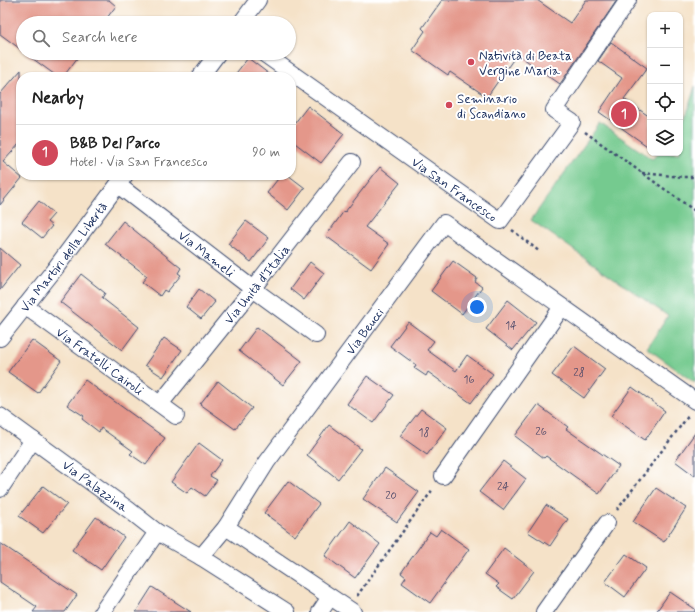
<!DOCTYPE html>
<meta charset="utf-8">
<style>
body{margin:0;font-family:Mynerve,sans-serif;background:#f6f6f6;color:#222}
.controls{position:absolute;right:12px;top:12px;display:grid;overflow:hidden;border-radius:8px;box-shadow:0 1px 3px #0004}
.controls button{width:36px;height:36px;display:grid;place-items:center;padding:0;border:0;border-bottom:1px solid #e0e0e0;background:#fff;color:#222;font:20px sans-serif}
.you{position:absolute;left:477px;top:307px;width:14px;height:14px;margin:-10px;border:3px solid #fff;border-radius:50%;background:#1a73e8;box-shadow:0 0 0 6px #1a73e833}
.badge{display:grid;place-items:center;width:26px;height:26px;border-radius:50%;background:#d1495b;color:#fff;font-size:13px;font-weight:700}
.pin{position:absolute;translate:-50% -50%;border:2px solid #fff;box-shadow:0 1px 4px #0006}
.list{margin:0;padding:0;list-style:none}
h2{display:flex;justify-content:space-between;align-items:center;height:52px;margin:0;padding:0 16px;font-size:17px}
h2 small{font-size:13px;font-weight:400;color:#767676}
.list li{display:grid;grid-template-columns:26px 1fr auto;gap:12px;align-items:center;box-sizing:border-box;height:56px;padding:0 16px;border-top:1px solid #e0e0e0}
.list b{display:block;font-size:15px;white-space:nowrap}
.list p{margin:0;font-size:13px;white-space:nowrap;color:#767676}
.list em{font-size:13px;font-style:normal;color:#767676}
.icon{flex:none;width:22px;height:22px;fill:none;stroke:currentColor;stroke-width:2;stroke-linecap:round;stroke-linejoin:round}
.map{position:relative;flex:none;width:695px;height:612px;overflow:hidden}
.search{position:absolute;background:#fff;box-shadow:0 1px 3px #0004;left:16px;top:16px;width:280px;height:44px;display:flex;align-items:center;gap:10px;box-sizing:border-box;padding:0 14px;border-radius:22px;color:#767676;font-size:15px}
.panel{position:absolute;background:#fff;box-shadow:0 1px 3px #0004;left:16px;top:72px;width:280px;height:108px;border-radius:16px}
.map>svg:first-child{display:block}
.green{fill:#74ca8f;stroke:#487c76}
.building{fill:#e4978a}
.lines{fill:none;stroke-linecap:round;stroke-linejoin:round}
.minor-casing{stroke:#3c4a6e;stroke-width:18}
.path{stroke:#3c4a6e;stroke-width:2.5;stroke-dasharray:3 3;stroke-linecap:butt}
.minor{stroke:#fff;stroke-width:16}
.poi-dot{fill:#d1495b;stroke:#fff;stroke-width:1.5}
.labels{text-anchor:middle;stroke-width:4;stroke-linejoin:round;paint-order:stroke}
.number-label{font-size:11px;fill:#4d4969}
.poi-label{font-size:13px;fill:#1b2f5e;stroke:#fff;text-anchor:start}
.street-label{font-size:13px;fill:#1b2f5e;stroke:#fff}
</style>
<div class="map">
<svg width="695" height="612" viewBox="0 0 695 612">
<rect width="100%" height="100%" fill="#fff"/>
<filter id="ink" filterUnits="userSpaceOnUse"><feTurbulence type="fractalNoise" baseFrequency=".025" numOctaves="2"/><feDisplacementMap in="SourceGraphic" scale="8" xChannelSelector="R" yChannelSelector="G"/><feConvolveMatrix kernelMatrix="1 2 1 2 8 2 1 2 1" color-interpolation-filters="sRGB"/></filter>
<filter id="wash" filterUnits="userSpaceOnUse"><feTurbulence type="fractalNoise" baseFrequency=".012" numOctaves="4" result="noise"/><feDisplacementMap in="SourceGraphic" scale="16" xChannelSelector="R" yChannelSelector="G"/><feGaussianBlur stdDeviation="0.9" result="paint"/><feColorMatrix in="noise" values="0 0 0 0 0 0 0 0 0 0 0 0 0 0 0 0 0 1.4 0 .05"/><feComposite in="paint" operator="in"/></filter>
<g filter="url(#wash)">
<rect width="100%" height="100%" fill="#f5e2c8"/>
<polygon class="green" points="695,86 695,383 647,348 668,316 531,220 600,123 652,159 660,153 680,153 680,125 686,116"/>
<g id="blocks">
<g class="building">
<polygon points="0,0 109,0 116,6 103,23 23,23 23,51 0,34"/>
<polygon points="442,0 537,0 570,23 586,0 617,0 560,84 517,54 487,97 450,72 448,75 412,50 425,31 422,28"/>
<polygon points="611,42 647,68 624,99 650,117 650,148 599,112 622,78 598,61"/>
<polygon points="25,53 81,53 63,77 58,77"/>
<polygon points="248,58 273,77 233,77"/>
<polygon points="21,70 21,142 3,162 22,178 0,205 0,94"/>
<polygon points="308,106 344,134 321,163 291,140 291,128"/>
<polygon points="380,167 400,183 365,227 389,244 371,269 326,236 344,211 345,212"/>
<polygon points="281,175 288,175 305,188 288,210 267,193"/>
<polygon points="39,201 54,214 47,222 52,226 42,238 22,222"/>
<polygon points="123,221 181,268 178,273 181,275 167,292 164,290 160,296 142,282 147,276 105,244"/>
<polygon points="246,221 269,238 251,262 228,244"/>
<polygon points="0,248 20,265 0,290"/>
<polygon points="453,261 477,278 475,282 482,287 462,314 431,291"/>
<polygon points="310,262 324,273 304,300 290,289"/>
<polygon points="81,274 105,293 102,298 139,327 122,350 60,302"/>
<polygon points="199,289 215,302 201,319 186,307"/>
<polygon points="508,300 536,322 513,350 486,329"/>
<polygon points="408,322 434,341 427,350 456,371 467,355 493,374 471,403 428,372 426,376 414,368 416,365 390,346"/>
<polygon points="257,327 302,361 283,385 239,351"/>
<polygon points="164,338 182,350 163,377 145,365"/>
<polygon points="32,340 61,361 38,393 8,372"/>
<polygon points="574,346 605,369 584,398 552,375"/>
<polygon points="367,376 394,395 373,423 347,404"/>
<polygon points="85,380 165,438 146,465 130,454 133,451 101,428 99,432 82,419 84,416 67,405"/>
<polygon points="218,381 252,408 235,429 200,404"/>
<polygon points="632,387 665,411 645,440 611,416"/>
<polygon points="538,405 568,427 566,429 619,466 599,494 546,456 544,458 515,436"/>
<polygon points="421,409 447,428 427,455 400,436"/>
<polygon points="329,425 361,449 338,479 307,455"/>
<polygon points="695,433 695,476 675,461"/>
<polygon points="199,443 222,460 210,476 217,480 205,496 192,487 187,493 171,482"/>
<polygon points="503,461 526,479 503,510 479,492"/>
<polygon points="385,468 419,492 397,522 363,499"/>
<polygon points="288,481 319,504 295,536 264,513"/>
<polygon points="43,486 67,504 43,533 19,516"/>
<polygon points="656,488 686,508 664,542 633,522"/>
<polygon points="546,505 568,519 550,546 528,532"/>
<polygon points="96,517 124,537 101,570 72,550"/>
<polygon points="350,521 380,544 355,578 325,556"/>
<polygon points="441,529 469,549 430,603 402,583 406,577 401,573 430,532 436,536"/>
<polygon points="0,543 77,595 65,612 33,612 37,607 0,582"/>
<polygon points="504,548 534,571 513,599 496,587 499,584 485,574"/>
<polygon points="626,554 646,568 625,597 605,582"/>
<polygon points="152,587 191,612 136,612"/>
<polygon points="670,592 695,609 695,612 656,612"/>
</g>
</g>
</g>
<g filter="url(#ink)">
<use href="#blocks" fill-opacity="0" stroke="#3c4a6e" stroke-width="1"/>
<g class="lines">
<defs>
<g id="minor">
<polyline points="241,23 258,0"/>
<path id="s1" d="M 263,53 L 500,221 L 572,122 L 554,110 L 628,0"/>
<polyline points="200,77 218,53"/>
<path id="s2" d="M 118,185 L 253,289 L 316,335"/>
<path id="s3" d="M 25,306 L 176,416"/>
<path id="s4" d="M 0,338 L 54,270 L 125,175"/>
<path id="s5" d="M 160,404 L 253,289 L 352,162"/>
<path id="s6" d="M 0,416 L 129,510 L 157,532 L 201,557 L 287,612"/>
<polyline points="443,476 562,307"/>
<polyline points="0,489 33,440"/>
<polyline points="226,527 353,612"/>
<path id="s7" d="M 201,557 L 226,527 L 267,462 L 444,223 L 695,401"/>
<polyline points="102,612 157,532"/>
<polyline points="320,612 330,597"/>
<polyline points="544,612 607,523"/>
</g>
</defs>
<use href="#minor" class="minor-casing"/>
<g class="path">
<polyline points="585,132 695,211"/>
<polyline points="642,173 683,177 695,177"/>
<polyline points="512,230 540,252"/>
<polyline points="617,510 689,415"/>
<polyline points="357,596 433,489"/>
</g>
<use href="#minor" class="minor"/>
</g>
</g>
<g class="poi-dot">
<circle cx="471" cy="62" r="4"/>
<circle cx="449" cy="105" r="4"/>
</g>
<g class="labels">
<g class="number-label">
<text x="511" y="329">14</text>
<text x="579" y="376">28</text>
<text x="469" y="383">16</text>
<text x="541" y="435">26</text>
<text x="424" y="436">18</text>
<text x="503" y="490">24</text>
<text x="391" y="499">20</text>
</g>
<g class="poi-label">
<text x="479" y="60">Natività di Beata<tspan x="479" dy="15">Vergine Maria</tspan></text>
<text x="457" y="103">Seminario<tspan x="457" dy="15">di Scandiano</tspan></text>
</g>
<g class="street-label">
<text dy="5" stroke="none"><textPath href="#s1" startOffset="235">Via San Francesco</textPath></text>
<text dy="5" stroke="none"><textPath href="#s2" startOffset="112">Via Mameli</textPath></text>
<text dy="5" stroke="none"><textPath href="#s4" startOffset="103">Via Martiri della Libertà</textPath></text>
<text dy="5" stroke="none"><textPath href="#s5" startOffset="154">Via Unità d'Italia</textPath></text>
<text dy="5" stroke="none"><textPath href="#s7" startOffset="279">Via Beucci</textPath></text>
<text dy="5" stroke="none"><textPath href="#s3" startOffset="93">Via Fratelli Cairoli</textPath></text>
<text dy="5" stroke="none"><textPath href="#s6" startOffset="118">Via Palazzina</textPath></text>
</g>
</g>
</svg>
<div class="controls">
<button>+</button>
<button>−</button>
<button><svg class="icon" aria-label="locate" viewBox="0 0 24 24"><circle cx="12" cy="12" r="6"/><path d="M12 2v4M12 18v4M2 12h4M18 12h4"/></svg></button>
<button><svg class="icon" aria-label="layers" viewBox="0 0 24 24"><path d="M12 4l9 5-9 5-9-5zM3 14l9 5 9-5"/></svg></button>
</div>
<div class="you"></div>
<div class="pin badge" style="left:624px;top:114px">1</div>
<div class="search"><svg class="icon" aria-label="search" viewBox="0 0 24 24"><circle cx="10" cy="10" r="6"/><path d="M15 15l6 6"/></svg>Search here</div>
<section class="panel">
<h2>Nearby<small></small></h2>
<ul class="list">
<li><span class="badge">1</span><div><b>B&amp;B Del Parco</b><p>Hotel · Via San Francesco</p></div><em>90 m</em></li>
</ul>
</section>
</div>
